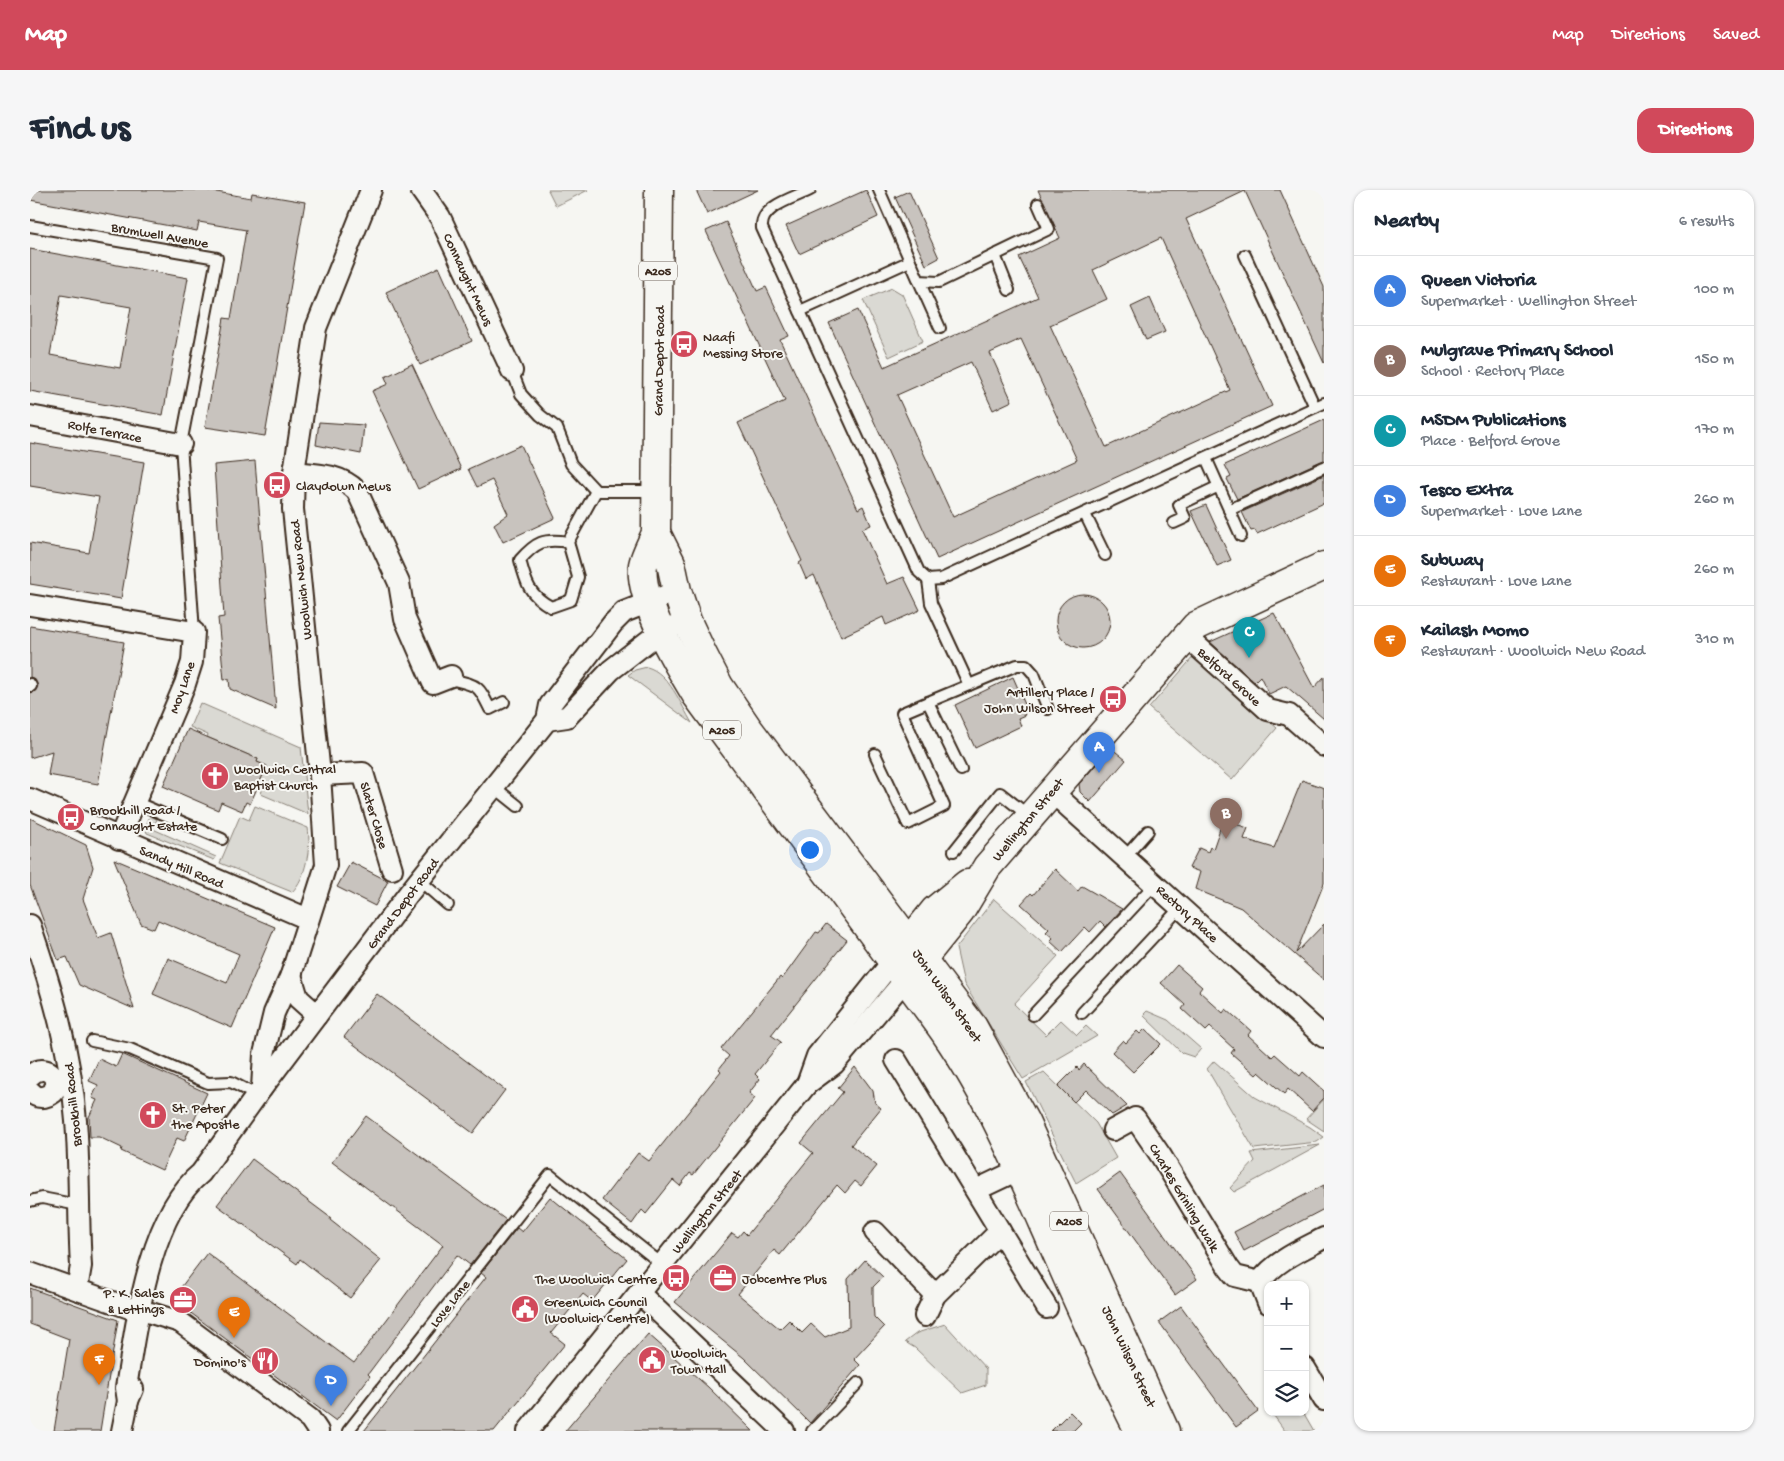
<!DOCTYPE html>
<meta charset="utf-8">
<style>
body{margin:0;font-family:"Gochi Hand",sans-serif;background:#f6f6f7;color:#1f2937}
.controls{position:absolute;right:15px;bottom:15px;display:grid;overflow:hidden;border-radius:10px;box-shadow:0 1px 4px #0004}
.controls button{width:45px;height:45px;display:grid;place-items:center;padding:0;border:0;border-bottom:1px solid #e0e1e3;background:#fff;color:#1f2937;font:25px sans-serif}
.you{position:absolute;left:779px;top:659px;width:18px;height:18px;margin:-12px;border:4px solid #fff;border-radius:50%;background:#1a73e8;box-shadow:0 0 0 8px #1a73e833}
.badge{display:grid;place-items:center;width:32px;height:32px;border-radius:50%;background:#d1495b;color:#fff;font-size:16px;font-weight:700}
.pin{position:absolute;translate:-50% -41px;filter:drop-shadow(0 1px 2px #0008)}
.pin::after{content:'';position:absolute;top:26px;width:18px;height:15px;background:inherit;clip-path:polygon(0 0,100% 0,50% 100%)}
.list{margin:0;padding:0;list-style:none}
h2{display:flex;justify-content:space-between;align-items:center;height:65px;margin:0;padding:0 20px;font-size:21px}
h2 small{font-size:16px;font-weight:400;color:#747a83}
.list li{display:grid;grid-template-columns:32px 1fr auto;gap:15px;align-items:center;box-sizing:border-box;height:70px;padding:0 20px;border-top:1px solid #e0e1e3}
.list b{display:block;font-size:19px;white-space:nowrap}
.list p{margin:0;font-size:16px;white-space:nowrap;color:#747a83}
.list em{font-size:16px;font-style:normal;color:#747a83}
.icon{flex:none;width:28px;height:28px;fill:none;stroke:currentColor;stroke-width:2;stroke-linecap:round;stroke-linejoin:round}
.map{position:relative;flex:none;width:1294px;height:1241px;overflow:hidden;border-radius:15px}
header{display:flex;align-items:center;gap:30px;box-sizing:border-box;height:70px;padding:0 25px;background:#d1495b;color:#fff}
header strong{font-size:24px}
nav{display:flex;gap:28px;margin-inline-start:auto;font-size:18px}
.intro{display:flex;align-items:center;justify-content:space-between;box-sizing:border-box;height:120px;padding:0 30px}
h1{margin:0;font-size:35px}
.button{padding:12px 22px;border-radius:15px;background:#d1495b;color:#fff;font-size:18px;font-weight:700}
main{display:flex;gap:30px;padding:0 30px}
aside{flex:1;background:#fff;border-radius:15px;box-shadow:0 1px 4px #0004}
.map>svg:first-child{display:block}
.green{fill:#dad9d3;stroke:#8a8278}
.building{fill:#c8c3be;stroke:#3b2a1e;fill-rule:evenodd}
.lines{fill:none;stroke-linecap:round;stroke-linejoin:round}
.lane-casing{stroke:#3b2a1e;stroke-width:14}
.street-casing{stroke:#3b2a1e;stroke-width:24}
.secondary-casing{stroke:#3b2a1e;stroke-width:31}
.highway-casing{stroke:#3b2a1e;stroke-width:31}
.lane{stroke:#f6f6f2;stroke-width:10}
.street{stroke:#f6f6f2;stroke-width:20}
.secondary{stroke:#f6f6f2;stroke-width:28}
.highway{stroke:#f6f6f2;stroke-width:28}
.labels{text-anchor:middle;stroke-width:4;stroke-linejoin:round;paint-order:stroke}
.shield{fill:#f6f6f2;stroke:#73675e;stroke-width:1}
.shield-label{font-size:12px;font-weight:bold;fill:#3b2a1e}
.street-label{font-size:14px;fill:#3b2a1e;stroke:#f6f6f2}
.poi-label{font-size:14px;fill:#3b2a1e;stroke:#f6f6f2;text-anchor:start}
</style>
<header>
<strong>Map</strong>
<nav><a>Map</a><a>Directions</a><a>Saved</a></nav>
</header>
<div class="intro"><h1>Find us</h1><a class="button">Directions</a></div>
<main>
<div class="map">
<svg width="1294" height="1241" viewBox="0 0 1294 1241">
<rect width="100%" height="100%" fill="#f6f6f2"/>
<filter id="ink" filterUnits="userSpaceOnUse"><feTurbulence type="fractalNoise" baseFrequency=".02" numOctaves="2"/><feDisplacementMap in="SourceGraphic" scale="10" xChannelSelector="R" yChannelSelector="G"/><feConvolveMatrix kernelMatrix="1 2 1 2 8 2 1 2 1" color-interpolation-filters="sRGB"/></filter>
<g filter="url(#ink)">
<g class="green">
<polygon points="518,0 558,0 526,16"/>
<polygon points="862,98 872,104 893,151 859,167 833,110"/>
<polygon points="1164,466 1247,538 1202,590 1119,518"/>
<path d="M 617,477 C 639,483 651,515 662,533 L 598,485 L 605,480 Z"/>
<polygon points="170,513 271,557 278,624 231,604 232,601 227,598 237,576 227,572 228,569 177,547 178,545 160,537"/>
<path d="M 225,616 L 278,638 C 281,657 276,688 262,702 L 190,673 L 210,626 L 219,630 Z"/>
<polygon points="120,626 127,629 123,639 186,667 184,670 117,643 115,638"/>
<polygon points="964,709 1028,766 984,814 1016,845 1031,830 1047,845 1056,836 1067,846 993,889 934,794 926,758"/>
<polygon points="1117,821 1138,830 1171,859 1164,867 1152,863 1113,825"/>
<polygon points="1184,871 1225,907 1280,937 1294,947 1287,952 1224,959 1177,879"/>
<polygon points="1014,882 1066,933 1086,968 1046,993 996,892"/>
<polygon points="1294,909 1294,941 1276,929"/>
<polygon points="1290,955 1204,1002 1200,998 1225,971 1221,963"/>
<polygon points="915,1134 956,1179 956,1195 932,1203 885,1158 875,1152 887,1143"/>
<polygon points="1249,1222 1273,1222 1284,1241 1255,1241 1244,1226"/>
</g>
<g class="building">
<polygon points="0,0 175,0 221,8 222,3 275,12 235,246 175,237 194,128 201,129 216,40 169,32 167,41 0,10"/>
<polygon points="666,0 728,0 677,24"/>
<polygon points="836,0 848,27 769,64 756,36"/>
<path d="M 1008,0 L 1250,0 L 1294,97 L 1294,173 L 1215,1 L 1156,29 L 1242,216 L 907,369 L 799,133 L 828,120 L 854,177 L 1008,107 L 989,67 L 1030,48 ZM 1131,48 L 1200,200 L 1076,257 L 1020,135 L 1077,109 L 1063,80 ZM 991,149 L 1047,270 L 923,327 L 867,205 L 941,172 L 963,220 L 982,211 L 960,163 Z"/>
<polygon points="879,1 909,68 896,75 865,7"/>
<polygon points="696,32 727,101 736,97 759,146 750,150 828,319 833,316 841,335 832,339 857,394 874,387 890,420 856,435 853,427 811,447 784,385 776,389 769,373 772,371 708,233 755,211 676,41"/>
<path d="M 0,59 L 158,88 L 133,225 L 0,201 ZM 31,105 L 101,117 L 90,178 L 20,165 Z"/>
<polygon points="409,77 442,151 390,175 356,102"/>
<polygon points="1120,108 1135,142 1116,150 1101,117"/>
<polygon points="382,174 431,279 388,299 342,201 358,194 355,187"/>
<polygon points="1294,230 1294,270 1207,309 1197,289 1201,287 1195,275"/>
<polygon points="289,232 334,235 331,264 286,255"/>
<polygon points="0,253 114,272 91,409 0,394 0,353 59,363 69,307 0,296"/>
<polygon points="491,255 525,328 473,352 464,334 478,324 462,290 447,297 438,279"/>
<polygon points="225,271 246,519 200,499 199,489 194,490 188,428 194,427 184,275"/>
<polygon points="1294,285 1294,313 1227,344 1225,340 1221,341 1212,322"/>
<polygon points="1176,315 1201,370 1187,376 1161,321"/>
<circle cx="1053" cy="431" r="27"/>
<polygon points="1244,423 1284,498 1294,487 1294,529 1256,496 1239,504 1230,486 1224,492 1180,452"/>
<polygon points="0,436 94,452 68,594 18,585 22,561 0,568 0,503 4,502 8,496 4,489 0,487"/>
<polygon points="983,487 997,519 993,521 995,525 988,528 991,536 945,558 925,515"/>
<polygon points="158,539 228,569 227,572 237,576 220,614 216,612 212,621 191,612 188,620 133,596"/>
<polygon points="1081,558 1096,570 1060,612 1050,602 1049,594"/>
<polygon points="1272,590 1294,598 1294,693 1266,763 1294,734 1294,790 1211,718 1165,699 1170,682 1159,678 1169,658 1178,662 1180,657 1183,659 1193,630 1218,638 1214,649 1244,658"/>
<polygon points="0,628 56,655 63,677 53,709 68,748 81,743 104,819 49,795 37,767 28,770 0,695"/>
<polygon points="84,669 245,737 202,838 123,804 138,768 197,793 209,764 128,730 124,739 111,734"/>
<polygon points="321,672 358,691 345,716 307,697"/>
<polygon points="1025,679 1048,701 1052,696 1092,719 1076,737 1070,731 1060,742 1055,737 1032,762 1020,751 1023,748 1016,742 1019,739 991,714 1001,703 1003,705"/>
<polygon points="796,734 817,750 741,845 751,852 725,884 730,889 719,903 725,908 663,985 660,983 650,996 643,990 616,1024 612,1020 602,1034 572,1010 608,963 619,971 691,881 689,879 699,866 691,859 750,787 752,789 786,742 789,743"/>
<polygon points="1147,775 1172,797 1169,801 1193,823 1196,819 1221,841 1218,845 1242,867 1245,864 1270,886 1273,882 1294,901 1294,908 1282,921 1258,899 1254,904 1229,882 1226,885 1201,863 1204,859 1180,837 1176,841 1152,819 1155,815 1131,793"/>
<polygon points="347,804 475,900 443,943 314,847"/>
<polygon points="1115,839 1131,854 1103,882 1082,862 1093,850 1096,853 1107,841 1110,844"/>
<polygon points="92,864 177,903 154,951 147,948 132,980 91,961 92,958 69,947 60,947 59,927 67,910 62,908 68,895 59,891 69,869 86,877"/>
<polygon points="1054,874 1097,916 1082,925 1056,900 1044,912 1028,896 1047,877 1049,880"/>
<polygon points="825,877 843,901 845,913 851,918 821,955 847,976 831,996 825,991 815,1003 807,995 750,1065 744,1060 708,1104 750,1139 759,1130 772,1143 781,1134 795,1147 819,1137 818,1089 835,1070 853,1087 843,1097 843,1111 844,1127 854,1137 824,1169 830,1175 780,1233 714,1168 645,1112 702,1043 708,1047 713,1041 717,1045 783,963 771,953 813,902 808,898"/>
<polygon points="336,926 476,1030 440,1075 427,1065 338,1184 340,1186 306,1231 142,1109 177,1063 324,1173 413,1055 302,972"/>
<polygon points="222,969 301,1028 300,1030 351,1070 320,1108 270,1069 267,1074 187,1015"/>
<polygon points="1090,983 1167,1089 1145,1105 1068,999"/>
<polygon points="1294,995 1294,1019 1214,1061 1204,1042"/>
<polygon points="520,1007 597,1069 562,1111 553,1104 521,1143 535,1154 464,1241 334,1241 456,1087 451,1083 487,1038 492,1042"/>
<polygon points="0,1098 88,1130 70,1241 24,1241 39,1149 0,1134"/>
<polygon points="1151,1116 1228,1221 1206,1237 1129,1132"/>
<polygon points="618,1144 678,1197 723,1241 535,1241"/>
<polygon points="1040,1222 1051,1233 1043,1241 1021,1241"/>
</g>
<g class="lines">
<defs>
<g id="lane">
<path d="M 780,0 C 764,8 730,16 732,38 L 889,382 L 898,390 L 911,389 L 1294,213"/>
<polyline points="849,0 889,91 909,92 1019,39 1008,14"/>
<polyline points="0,36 187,68 151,254 164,442"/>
<polyline points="965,65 979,100"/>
<polyline points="1215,65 1285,217"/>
<polyline points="889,91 910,138"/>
<polyline points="770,121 880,71"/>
<polyline points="482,181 491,204 510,225 527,238 541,274 566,301"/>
<polyline points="1176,268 1211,346"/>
<polyline points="1199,320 1294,277"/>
<polyline points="1055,324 1075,365"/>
<polyline points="1144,333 1155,328 1149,315 1189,296"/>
<path d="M 538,352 C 514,348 506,352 490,370 C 496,393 499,405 521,417 L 541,410 L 548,387 L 538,352 L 566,301 L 625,301"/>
<polyline points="898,390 901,413 939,495 898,512 931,580"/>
<path d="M 421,486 L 424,490 C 449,496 448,495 460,519 L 474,512"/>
<polyline points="0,494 1,496"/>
<polyline points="939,495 987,475 996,475 1004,484 1018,519"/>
<polyline points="845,564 878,634 914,616 872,523 898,512"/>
<polyline points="463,596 488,616"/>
<polyline points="105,612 192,649"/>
<polyline points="924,661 970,603 999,626"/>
<polyline points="1095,667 1118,641"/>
<polyline points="389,690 418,715"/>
<polyline points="1052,823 1151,717"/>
<polyline points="1003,825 1125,694"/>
<polyline points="62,851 100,859 178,893 201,892 226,905"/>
<polyline points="0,1011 12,1008 48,1015"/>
<polyline points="318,1241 520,985 633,1075"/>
<polyline points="782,1241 828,1193"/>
</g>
<g id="street">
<polyline points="391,0 410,27 482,181"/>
<polyline points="0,226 151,254"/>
<path d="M 264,282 C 286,284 310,284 327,301 L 369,393 L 375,429 L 403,493 L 421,486"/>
<polyline points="0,415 164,442 162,472 155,494 89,649"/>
<polyline points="1156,446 1238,520 1259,525 1294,556"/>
<polyline points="517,530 537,527 581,480 631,441 643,437"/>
<polyline points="290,585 333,583 362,679"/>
<polyline points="1021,601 1294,847"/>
<polyline points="0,609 278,729"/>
<path d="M 0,735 C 22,799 41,864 46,931 C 50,979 48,1027 51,1076 L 47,1099"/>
<polyline points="261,785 268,808 287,825"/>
<polyline points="866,870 1017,1118"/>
<path d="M 0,886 C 10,876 22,879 26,892 L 24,902 C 15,909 7,909 0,901"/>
<polyline points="777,894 787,866 870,762"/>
<polyline points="232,898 234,864 244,823 261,785 296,675 290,585 263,319 264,282 286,138 341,0"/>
<polyline points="1083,940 1105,928 1131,966 1198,1077 1205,1086 1230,1092"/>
<polyline points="946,1000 990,979"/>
<polyline points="845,1042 905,1105"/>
<polyline points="0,1083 108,1121"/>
<polyline points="610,1104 754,1241"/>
<path d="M 1238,1113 L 1230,1092 C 1245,1071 1271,1060 1294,1048"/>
<polyline points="121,1123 150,1132 280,1229 288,1241"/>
<polyline points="895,1126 905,1105 970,1041"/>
<polyline points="1275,1178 1294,1210"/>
<path d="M 98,1211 L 96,1198 C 106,1135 119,1025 171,983 L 232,898 L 379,703 L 517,530 L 520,515 L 583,433 L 594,422 L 647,401"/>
<polyline points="92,1241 98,1211 103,1199"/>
<polyline points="498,1241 777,894 804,874 884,779"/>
</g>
<g id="secondary">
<polyline points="880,751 905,720 937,694"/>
<polyline points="893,768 930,722 957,677 1166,436 1294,376"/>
</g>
<g id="highway">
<path d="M 629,0 L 626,343 C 622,353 615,365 613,375 C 608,409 649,477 667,506 L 906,830 C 953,894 985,968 1017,1041 C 1046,1108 1076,1175 1109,1241"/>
<polyline points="626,343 641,373 647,401 657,431 672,463 689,496 717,537 943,837 995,932 1135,1241"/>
</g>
</defs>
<use href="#lane" class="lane-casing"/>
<use href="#street" class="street-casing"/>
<use href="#secondary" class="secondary-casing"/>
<use href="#highway" class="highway-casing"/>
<use href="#lane" class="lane"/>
<use href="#street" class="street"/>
<use href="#secondary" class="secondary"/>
<use href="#highway" class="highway"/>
</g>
</g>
<defs>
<symbol id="bus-disc" viewBox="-11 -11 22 22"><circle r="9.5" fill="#d1495b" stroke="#f6f6f2"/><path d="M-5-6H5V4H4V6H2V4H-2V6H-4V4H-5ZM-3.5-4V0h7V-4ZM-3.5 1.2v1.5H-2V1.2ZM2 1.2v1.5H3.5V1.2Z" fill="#fff"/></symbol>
<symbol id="church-disc" viewBox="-11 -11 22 22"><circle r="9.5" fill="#d1495b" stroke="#f6f6f2"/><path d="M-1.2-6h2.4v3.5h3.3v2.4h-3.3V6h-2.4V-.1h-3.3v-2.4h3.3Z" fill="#fff"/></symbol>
<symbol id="office-disc" viewBox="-11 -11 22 22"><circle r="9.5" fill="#d1495b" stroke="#f6f6f2"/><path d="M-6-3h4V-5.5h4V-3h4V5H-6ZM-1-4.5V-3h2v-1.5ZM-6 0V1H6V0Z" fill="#fff"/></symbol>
<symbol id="civic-disc" viewBox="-11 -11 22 22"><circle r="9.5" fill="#d1495b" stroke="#f6f6f2"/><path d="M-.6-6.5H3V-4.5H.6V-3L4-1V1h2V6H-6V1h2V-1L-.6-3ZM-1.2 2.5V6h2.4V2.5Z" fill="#fff"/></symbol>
<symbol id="restaurant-disc" viewBox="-11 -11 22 22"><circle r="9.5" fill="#d1495b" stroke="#f6f6f2"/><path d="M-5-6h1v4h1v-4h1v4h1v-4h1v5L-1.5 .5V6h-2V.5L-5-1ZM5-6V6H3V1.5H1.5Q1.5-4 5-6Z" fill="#fff"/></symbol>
</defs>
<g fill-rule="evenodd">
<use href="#bus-disc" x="638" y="138" width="32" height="32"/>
<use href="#bus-disc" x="231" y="279" width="32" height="32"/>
<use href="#bus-disc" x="1067" y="493" width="32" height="32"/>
<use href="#church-disc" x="169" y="570" width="32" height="32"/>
<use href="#bus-disc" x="25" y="611" width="32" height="32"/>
<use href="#church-disc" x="107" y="909" width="32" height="32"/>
<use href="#bus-disc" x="630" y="1072" width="32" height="32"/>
<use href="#office-disc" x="677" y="1072" width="32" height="32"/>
<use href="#office-disc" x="137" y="1094" width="32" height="32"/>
<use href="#civic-disc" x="479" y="1103" width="32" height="32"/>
<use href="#civic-disc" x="606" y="1154" width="32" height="32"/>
<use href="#restaurant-disc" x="219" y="1155" width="32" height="32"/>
</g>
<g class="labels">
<g class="shield">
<rect x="609" y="71.5" width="38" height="19" rx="4"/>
<rect x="673" y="530.5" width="38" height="19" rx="4"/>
<rect x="1020" y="1021.5" width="38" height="19" rx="4"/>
</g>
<g class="shield-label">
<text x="628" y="85">A205</text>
<text x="692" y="544">A205</text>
<text x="1039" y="1035">A205</text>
</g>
<g class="street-label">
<text transform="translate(130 44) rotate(10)" y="5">Brumwell Avenue</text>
<text transform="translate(439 89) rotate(65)" y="5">Connaught Mews</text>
<text transform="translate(628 171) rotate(-89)" y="5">Grand Depot Road</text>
<text transform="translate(75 240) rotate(11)" y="5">Rolfe Terrace</text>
<text transform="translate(270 390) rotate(-96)" y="5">Woolwich New Road</text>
<text transform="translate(1200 486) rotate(42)" y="5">Belford Grove</text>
<text transform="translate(151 497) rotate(-71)" y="5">Moy Lane</text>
<text transform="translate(345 625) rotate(73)" y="5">Slater Close</text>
<text transform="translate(997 629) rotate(-50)" y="5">Wellington Street</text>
<text transform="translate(152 676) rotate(23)" y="5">Sandy Hill Road</text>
<text transform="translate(372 713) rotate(-53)" y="5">Grand Depot Road</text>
<text transform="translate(1158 723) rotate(42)" y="5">Rectory Place</text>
<text transform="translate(918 805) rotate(55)" y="5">John Wilson Street</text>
<text transform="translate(42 915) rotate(-96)" y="5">Brookhill Road</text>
<text transform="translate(1155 1007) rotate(59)" y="5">Charles Grinling Walk</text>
<text transform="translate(676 1021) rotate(-51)" y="5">Wellington Street</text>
<text transform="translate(419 1113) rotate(-52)" y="5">Love Lane</text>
<text transform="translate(1100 1166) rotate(65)" y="5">John Wilson Street</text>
</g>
<g class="poi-label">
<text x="673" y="151">Naafi<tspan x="673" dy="16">Messing Store</tspan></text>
<text x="266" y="300">Claydown Mews</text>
<text x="1064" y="506" text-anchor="end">Artillery Place /<tspan x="1064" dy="16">John Wilson Street</tspan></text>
<text x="204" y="583">Woolwich Central<tspan x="204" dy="16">Baptist Church</tspan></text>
<text x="60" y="624">Brookhill Road /<tspan x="60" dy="16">Connaught Estate</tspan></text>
<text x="142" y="922">St. Peter<tspan x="142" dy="16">the Apostle</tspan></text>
<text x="627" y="1093" text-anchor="end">The Woolwich Centre</text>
<text x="712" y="1093">Jobcentre Plus</text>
<text x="134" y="1107" text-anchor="end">P. K. Sales<tspan x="134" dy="16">&amp; Lettings</tspan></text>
<text x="514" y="1116">Greenwich Council<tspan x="514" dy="16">(Woolwich Centre)</tspan></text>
<text x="641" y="1167">Woolwich<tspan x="641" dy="16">Town Hall</tspan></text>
<text x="216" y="1176" text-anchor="end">Domino's</text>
</g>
</g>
</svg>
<div class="controls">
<button>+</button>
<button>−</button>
<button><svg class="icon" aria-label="layers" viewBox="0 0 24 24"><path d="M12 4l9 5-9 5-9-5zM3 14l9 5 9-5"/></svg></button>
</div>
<div class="you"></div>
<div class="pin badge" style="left:1069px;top:583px;background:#3f7fe0">A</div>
<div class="pin badge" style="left:1196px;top:649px;background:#8d6e63">B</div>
<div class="pin badge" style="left:1219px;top:468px;background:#0f9aa8">C</div>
<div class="pin badge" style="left:301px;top:1216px;background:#3f7fe0">D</div>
<div class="pin badge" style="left:204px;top:1148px;background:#e8710a">E</div>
<div class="pin badge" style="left:69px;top:1195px;background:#e8710a">F</div>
</div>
<aside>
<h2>Nearby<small>6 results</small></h2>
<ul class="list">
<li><span class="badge" style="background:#3f7fe0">A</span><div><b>Queen Victoria</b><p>Supermarket · Wellington Street</p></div><em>100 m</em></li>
<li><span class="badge" style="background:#8d6e63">B</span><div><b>Mulgrave Primary School</b><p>School · Rectory Place</p></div><em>150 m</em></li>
<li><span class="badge" style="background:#0f9aa8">C</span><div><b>MSDM Publications</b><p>Place · Belford Grove</p></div><em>170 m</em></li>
<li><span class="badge" style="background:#3f7fe0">D</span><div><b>Tesco Extra</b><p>Supermarket · Love Lane</p></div><em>260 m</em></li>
<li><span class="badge" style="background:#e8710a">E</span><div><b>Subway</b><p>Restaurant · Love Lane</p></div><em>260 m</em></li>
<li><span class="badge" style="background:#e8710a">F</span><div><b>Kailash Momo</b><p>Restaurant · Woolwich New Road</p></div><em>310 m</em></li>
</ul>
</aside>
</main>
